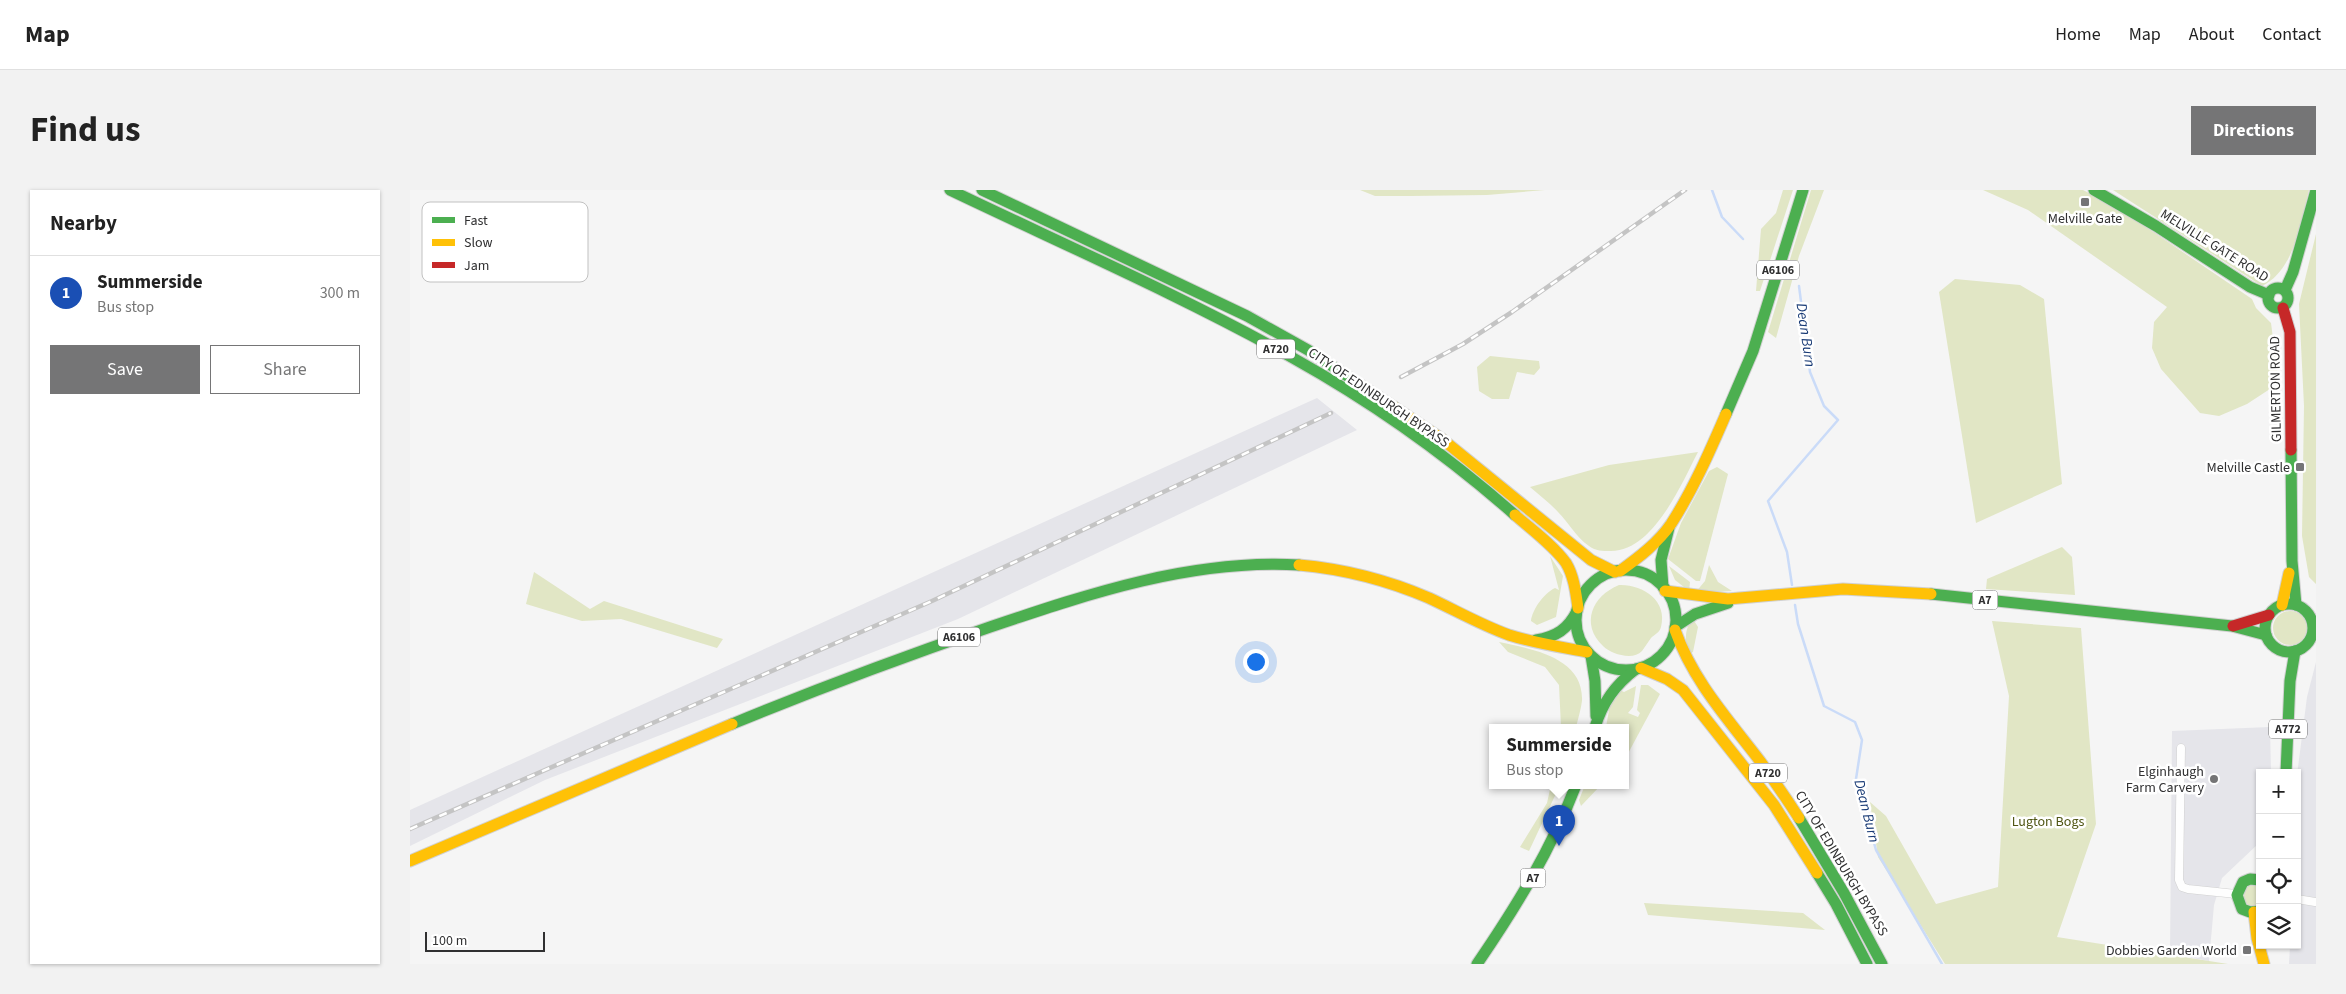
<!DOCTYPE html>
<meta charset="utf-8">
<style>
body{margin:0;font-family:"Source Sans 3",sans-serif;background:#f2f2f2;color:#222}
.controls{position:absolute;right:15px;bottom:15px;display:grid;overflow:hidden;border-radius:0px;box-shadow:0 1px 4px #0004}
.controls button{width:45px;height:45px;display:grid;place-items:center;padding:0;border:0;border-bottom:1px solid #e0e0e0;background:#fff;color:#222;font:25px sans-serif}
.scale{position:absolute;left:15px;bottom:12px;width:120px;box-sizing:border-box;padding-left:5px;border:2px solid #303031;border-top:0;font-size:14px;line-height:18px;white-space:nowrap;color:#303031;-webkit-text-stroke:4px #fff;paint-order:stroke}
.you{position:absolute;left:845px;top:471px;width:18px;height:18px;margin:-12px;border:4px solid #fff;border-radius:50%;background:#1a73e8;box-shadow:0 0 0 8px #1a73e833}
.badge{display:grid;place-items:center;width:32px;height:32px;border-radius:50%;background:#757576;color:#fff;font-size:16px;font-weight:700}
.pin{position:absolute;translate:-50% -41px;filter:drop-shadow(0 1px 2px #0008)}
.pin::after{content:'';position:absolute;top:26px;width:18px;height:15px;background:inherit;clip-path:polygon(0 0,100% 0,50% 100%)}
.popup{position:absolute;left:1079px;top:534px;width:140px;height:65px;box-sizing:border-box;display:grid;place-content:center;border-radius:0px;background:#fff;filter:drop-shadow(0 1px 4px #0005);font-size:16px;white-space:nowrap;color:#767676}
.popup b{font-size:19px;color:#222}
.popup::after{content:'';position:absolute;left:50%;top:100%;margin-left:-10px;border:10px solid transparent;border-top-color:#fff}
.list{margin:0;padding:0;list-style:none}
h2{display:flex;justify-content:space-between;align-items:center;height:65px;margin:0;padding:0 20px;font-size:21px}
h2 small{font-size:16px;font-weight:400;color:#767676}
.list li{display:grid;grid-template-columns:32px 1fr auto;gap:15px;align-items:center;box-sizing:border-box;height:75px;padding:0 20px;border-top:1px solid #e0e0e0}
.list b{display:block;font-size:19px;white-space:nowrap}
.list p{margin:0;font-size:16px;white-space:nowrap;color:#767676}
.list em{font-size:16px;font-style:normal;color:#767676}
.actions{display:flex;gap:10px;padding:15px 20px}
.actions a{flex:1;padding:11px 0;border:1px solid #757576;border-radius:0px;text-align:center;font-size:18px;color:#757576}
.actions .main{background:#757576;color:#fff}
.icon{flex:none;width:28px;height:28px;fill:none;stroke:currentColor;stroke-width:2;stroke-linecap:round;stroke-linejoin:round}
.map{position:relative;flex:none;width:1906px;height:774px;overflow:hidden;border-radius:0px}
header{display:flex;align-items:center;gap:30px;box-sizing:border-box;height:70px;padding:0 25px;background:#fff;border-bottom:1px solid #e0e0e0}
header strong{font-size:24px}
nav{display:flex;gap:28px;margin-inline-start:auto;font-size:18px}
.intro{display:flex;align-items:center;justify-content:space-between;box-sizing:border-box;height:120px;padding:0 30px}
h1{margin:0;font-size:35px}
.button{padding:12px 22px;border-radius:0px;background:#757576;color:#fff;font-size:18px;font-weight:700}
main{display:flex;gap:30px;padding:0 30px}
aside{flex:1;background:#fff;border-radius:0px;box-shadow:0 1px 4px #0004}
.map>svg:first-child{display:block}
.built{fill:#e5e5ea}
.green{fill:#e1e6c5}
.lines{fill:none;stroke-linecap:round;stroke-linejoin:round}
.stream{stroke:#cadbf8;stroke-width:2.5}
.street-casing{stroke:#d1d1d1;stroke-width:9}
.fast-casing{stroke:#d1d1d1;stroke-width:13}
.slow-casing{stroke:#d1d1d1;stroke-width:13}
.jam-casing{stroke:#d1d1d1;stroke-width:13}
.street{stroke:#fefefe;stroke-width:8}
.fast{stroke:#4caf50;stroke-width:11}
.slow{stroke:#ffc107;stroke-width:11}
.jam{stroke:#c62828;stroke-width:11}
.rail-casing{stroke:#c4c4c4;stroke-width:4.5}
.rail{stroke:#fff;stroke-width:2.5;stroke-dasharray:8;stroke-linecap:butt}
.poi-dot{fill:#757576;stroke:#fff;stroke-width:2}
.labels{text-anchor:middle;stroke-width:5;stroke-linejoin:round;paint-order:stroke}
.shield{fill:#fff;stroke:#6e6e6f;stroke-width:1}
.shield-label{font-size:12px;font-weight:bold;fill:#303031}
.poi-label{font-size:14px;fill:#303031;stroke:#fff;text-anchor:end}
.street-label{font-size:14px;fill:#303031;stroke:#fff}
.park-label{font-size:14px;fill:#505614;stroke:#fff}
.water-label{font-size:15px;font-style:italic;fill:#183a75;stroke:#fff}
.key{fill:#fff;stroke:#c1c1c1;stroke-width:1}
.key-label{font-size:14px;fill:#303031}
</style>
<header>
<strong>Map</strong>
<nav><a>Home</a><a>Map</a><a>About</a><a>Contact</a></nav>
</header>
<div class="intro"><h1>Find us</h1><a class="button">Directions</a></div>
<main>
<aside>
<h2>Nearby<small></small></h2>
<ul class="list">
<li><span class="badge" style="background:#1a4fb4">1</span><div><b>Summerside</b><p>Bus stop</p></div><em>300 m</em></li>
</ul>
<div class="actions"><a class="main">Save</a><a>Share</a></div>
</aside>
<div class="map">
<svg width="1906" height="774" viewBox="0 0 1906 774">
<rect width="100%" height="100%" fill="#f5f5f5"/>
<g class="built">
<polygon points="907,208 947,240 548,429 135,590 0,656 0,620"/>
<polygon points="1906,472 1906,774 1879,774 1880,755 1887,755 1887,585 1897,507"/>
<polygon points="1860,537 1861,583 1850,583 1850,647 1848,654 1812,688 1804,715 1799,771 1760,764 1762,541"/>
</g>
<g class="green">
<polygon points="950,0 1135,0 1077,5 1001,6 965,6"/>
<polygon points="1373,0 1383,0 1350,101 1346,101 1351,39 1366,23"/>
<polygon points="1401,0 1414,0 1389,66 1366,148 1358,142"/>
<polygon points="1573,0 1673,0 1708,18 1842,109 1846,118 1861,133 1868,187 1863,197 1837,214 1809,226 1790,223 1751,179 1742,158 1744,132 1757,117 1618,20"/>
<path d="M 1703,0 L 1899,0 C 1891,32 1884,81 1852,96 Z"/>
<polygon points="1906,44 1906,394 1899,387 1892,346 1894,216 1889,114"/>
<polygon points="1545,89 1610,95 1634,109 1652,294 1566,333 1529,102"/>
<polygon points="1080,166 1129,171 1130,178 1124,185 1107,182 1099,209 1082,209 1069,201 1067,177"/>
<path d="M 1288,262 C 1271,295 1243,361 1201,361 C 1192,361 1186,361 1179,356 C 1166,347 1159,333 1148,322 C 1140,313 1129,305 1120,297 L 1199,275 Z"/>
<polygon points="1307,277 1318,284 1290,391 1286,391 1258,369 1271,333 1299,281"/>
<polygon points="1652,357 1662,367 1665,405 1576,399 1577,389"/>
<path d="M 1140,366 L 1153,386 L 1146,427 L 1127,435 L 1121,431 C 1122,420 1134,403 1145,398 L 1149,400 Z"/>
<polygon points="1299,375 1308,392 1322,401 1285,403 1295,391"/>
<polygon points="1259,376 1280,392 1279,401 1265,390"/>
<polygon points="124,382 180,419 194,411 313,449 307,458 211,429 172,431 116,414"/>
<path d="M 1209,395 C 1232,394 1258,410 1251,437 C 1250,442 1244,445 1241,448 C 1238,452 1235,457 1232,461 C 1223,471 1201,464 1193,456 C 1170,434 1182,406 1209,395 Z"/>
<circle cx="1880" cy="438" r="17"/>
<path d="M 1283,429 L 1288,437 L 1283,462 L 1278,465 C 1276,451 1273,440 1283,429 Z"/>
<polygon points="1582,431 1671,438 1686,634 1647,747 1818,774 1535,774 1468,667 1460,612 1476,626 1526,714 1588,697 1599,506"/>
<path d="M 1089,452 C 1121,459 1174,467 1172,511 C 1171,519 1168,529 1166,537 L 1151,537 L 1149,495 L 1135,477 L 1098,462 Z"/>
<polygon points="1231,495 1238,495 1250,504 1215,569 1215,537 1196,537 1200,515 1210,500 1214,502 1226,496 1223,517 1218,523 1228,527 1230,523 1227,520"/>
<polygon points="1141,595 1150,595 1119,661 1110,657 1137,613"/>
<polygon points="1175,595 1191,595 1171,616 1169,610"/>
<polygon points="1839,694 1850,695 1850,715 1839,716 1833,711 1833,699"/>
<polygon points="1234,713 1393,723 1415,740 1238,725"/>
</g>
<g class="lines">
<g class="stream">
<polyline points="1302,0 1312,27 1333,49"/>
<polyline points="1382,395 1377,362 1358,311 1428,230 1414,216 1400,182 1389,96"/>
<polyline points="1385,415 1388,434 1414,516 1445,532 1452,550 1446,589 1466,660 1532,774"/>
</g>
<defs>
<g id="street">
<polyline points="1771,558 1769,690 1772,697 1778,699 1826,704"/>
<polyline points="1887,709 1905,712"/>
</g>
<g id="fast">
<path d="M 540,0 C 655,55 772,106 883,168 C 962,212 1038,266 1105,325"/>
<polyline points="572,0 837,126 898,160 984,217"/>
<polyline points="1684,0 1746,36 1840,97 1859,105"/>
<circle cx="1868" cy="108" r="10"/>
<polyline points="1875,100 1883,82 1906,0"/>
<polyline points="1316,224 1343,161 1393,0"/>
<polyline points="1881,260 1882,371 1886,415"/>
<circle cx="1216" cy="430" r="50"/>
<polyline points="1253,397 1251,370 1259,338"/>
<polyline points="1521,404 1822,436 1856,445"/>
<circle cx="1879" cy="438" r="24"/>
<polyline points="1265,437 1285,424 1318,413"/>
<path d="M 1126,450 C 1146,447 1158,439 1167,421"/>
<polyline points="1181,466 1185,491 1186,526"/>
<path d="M 322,534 C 407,499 493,467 580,437 C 681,403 782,369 889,375"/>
<path d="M 1185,537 C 1193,512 1205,495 1226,479"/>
<polyline points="1876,583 1880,491 1885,461"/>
<polyline points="1389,628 1434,703 1472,774"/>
<polyline points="1407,683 1426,714 1457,774"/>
<polyline points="1850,690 1840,689 1833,692 1827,705 1832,719 1840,722 1850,721"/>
<path d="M 1067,774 C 1106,717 1141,660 1166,595"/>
</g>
<g id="slow">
<polyline points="984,217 1032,249 1181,370 1205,382"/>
<path d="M 1105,325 C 1122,340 1143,355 1156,373 C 1164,386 1166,404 1168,418"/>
<path d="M 889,375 C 934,379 977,390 1019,408 C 1045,420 1071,435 1099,445 C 1124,453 1151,457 1177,462"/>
<path d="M 1210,381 C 1228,368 1248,353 1261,334 C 1283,300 1300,261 1316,224"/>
<polyline points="1255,401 1318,409 1433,399 1521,404"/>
<polyline points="1872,415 1879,383"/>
<path d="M 1265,440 C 1283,491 1318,529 1350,571 C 1363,589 1376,608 1389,628"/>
<polyline points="1231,478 1257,489 1273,500 1364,615 1407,683"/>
<polyline points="0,671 322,534"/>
<polyline points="1844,722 1847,748 1854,774"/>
</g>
<g id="jam">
<polyline points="1873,118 1880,142 1881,260"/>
<polyline points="1823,436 1859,425"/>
</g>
</defs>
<use href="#street" class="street-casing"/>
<use href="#fast" class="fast-casing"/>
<use href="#slow" class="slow-casing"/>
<use href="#jam" class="jam-casing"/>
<use href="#street" class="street"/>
<use href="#fast" class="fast"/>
<use href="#slow" class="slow"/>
<use href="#jam" class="jam"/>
<defs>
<g id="rail">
<polyline points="991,187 1053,154 1102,122 1275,0"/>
<polyline points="0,639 522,411 921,223"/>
</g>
</defs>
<use href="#rail" class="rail-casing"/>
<use href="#rail" class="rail"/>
</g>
<g class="poi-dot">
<rect x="1670" y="7" width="10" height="10" rx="2.5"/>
<rect x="1885" y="272" width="10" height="10" rx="2.5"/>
<circle cx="1804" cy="589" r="5"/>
<rect x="1832" y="755" width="10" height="10" rx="2.5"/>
</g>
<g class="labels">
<g class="shield">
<rect x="1347" y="70.5" width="42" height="19" rx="4"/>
<rect x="847" y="149.5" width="38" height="19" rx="4"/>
<rect x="1562.5" y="400.5" width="25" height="19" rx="4"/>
<rect x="528" y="437.5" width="42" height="19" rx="4"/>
<rect x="1859" y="529.5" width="38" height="19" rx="4"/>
<rect x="1339" y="573.5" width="38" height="19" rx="4"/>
<rect x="1110.5" y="678.5" width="25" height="19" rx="4"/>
</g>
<g class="shield-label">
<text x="1368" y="84">A6106</text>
<text x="866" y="163">A720</text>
<text x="1575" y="414">A7</text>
<text x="549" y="451">A6106</text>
<text x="1878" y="543">A772</text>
<text x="1358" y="587">A720</text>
<text x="1123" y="692">A7</text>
</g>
<g class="poi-label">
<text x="1675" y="33" text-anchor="middle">Melville Gate</text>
<text x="1880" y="282">Melville Castle</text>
<text x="1794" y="586">Elginhaugh<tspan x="1794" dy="16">Farm Carvery</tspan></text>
<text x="1827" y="765">Dobbies Garden World</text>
</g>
<g class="street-label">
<text transform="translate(1805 55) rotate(32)" y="5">MELVILLE GATE ROAD</text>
<text transform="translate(1865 199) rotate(-91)" y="5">GILMERTON ROAD</text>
<text transform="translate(969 207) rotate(34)" y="5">CITY OF EDINBURGH BYPASS</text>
<text transform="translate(1432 673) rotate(59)" y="5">CITY OF EDINBURGH BYPASS</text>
</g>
<g class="park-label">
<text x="1638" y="636">Lugton Bogs</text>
</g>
<g class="water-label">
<text transform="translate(1396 145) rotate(82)" y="5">Dean Burn</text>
<text transform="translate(1457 621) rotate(76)" y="5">Dean Burn</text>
</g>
</g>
<rect x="12" y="12" width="166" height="80" rx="8" class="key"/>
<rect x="22" y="27" width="23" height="6" fill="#4caf50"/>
<rect x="22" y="49" width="23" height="7" fill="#ffc107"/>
<rect x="22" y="72" width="23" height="6" fill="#c62828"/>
<g class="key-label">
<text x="54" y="35">Fast</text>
<text x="54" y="57">Slow</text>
<text x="54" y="80">Jam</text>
</g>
</svg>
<div class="controls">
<button>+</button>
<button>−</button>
<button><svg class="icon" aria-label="locate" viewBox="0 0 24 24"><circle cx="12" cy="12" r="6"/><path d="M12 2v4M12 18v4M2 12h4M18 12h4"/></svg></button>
<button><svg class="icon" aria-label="layers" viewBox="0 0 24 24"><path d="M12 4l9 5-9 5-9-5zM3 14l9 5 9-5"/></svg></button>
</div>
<div class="scale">100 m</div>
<div class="you"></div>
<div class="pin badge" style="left:1149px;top:656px;background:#1a4fb4">1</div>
<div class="popup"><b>Summerside</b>Bus stop</div>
</div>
</main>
